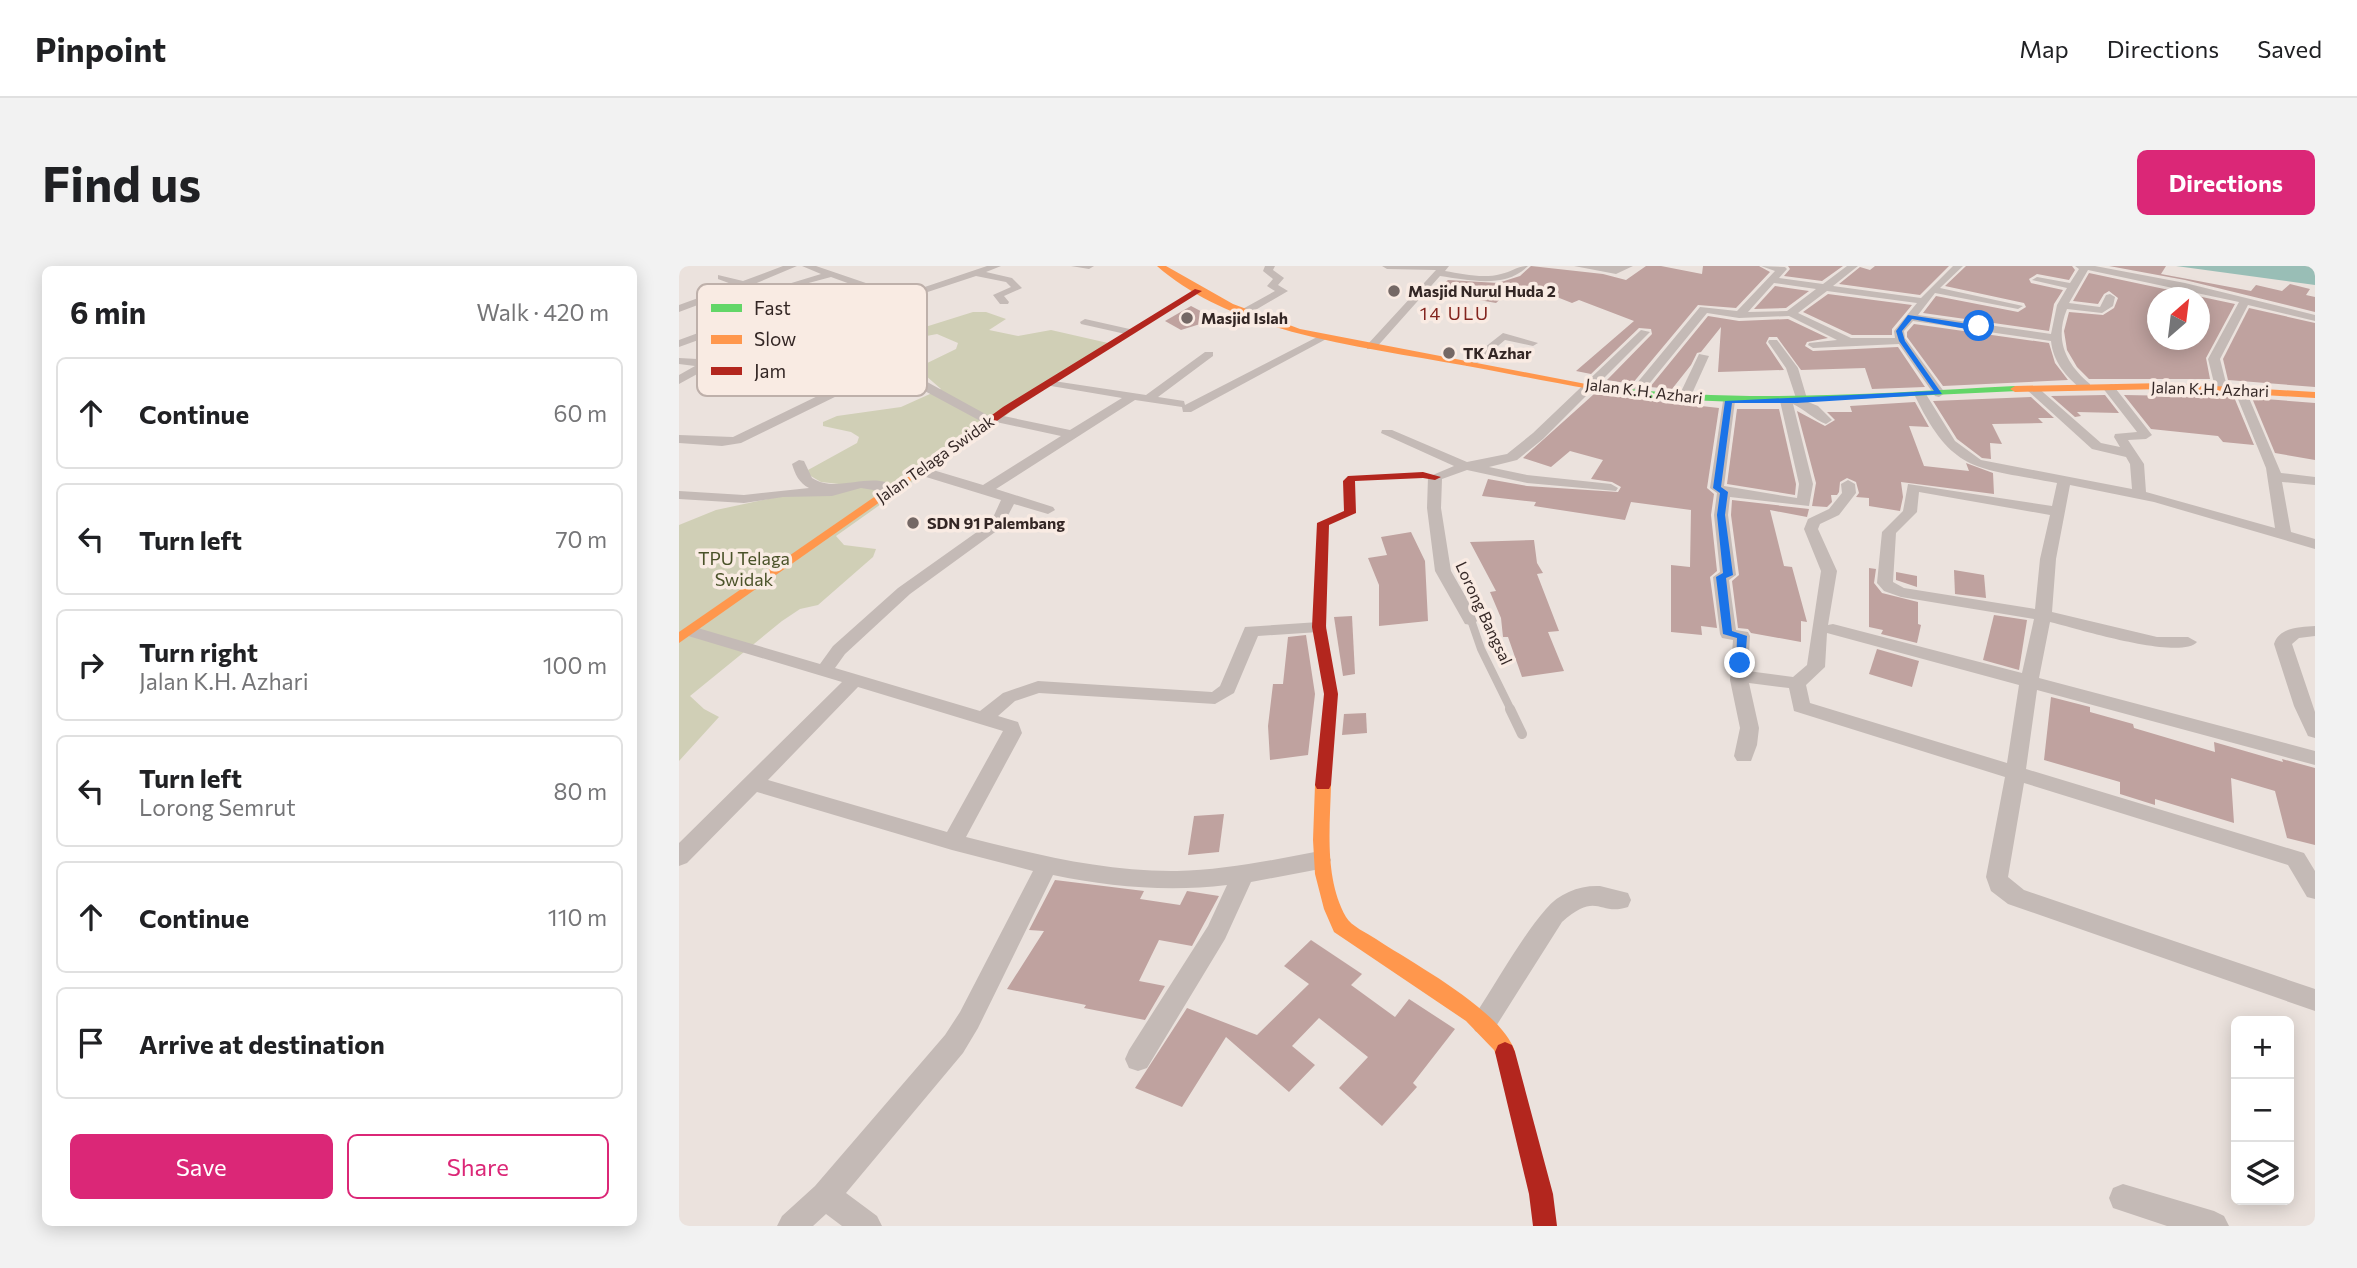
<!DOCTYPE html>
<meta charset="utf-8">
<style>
body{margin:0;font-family:Commissioner,sans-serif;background:#f2f2f2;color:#202124}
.controls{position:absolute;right:21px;bottom:21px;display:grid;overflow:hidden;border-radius:10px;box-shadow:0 4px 18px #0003}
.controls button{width:63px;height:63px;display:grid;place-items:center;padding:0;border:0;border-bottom:2px solid #e0e0e0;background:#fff;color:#202124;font:35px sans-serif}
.compass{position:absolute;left:1468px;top:21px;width:63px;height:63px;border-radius:50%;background:#fff;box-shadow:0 4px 18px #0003;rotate:28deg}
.stop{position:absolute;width:21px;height:21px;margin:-16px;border:5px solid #1a73e8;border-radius:50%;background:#fff}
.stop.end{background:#1a73e8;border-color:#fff;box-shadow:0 2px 7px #0008}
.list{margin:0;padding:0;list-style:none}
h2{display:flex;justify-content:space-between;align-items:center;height:91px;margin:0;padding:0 28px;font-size:30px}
h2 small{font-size:23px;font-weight:400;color:#757577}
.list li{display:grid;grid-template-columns:46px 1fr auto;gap:21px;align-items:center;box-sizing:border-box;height:112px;margin:0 14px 14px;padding:0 14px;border:2px solid #e0e0e0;border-radius:10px}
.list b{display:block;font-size:26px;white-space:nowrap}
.list p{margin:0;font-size:23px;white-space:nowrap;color:#757577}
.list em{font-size:23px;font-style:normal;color:#757577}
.actions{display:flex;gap:14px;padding:21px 28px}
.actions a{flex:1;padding:16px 0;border:2px solid #db2777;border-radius:10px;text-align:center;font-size:24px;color:#db2777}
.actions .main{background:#db2777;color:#fff}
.icon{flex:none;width:38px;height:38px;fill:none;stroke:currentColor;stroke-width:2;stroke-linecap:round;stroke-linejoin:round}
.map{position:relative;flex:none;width:1636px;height:960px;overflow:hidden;border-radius:10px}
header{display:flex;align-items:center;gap:42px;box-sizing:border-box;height:98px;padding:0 35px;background:#fff;border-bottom:2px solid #e0e0e0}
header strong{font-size:33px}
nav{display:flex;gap:38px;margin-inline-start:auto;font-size:24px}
.intro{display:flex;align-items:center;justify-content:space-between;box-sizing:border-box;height:168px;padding:0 42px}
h1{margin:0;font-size:49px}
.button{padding:18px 32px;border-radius:10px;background:#db2777;color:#fff;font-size:24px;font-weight:700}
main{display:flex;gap:42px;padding:0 42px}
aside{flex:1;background:#fff;border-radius:10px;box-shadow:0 4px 18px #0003}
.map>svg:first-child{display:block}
.green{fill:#d0cfb6}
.water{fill:#99beb6}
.building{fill:#bfa29f;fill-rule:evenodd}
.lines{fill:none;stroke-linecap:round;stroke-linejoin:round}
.lane-far1{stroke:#c4bab6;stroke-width:8}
.lane{stroke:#c4bab6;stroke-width:10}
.street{fill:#c4bab6;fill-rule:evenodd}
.fast{fill:#63d668;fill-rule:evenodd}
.slow{fill:#ff974d;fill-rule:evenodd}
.jam{fill:#b3261e;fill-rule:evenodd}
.route{fill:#1a73e8}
.poi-dot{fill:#746865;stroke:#f9ebe3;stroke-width:2.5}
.labels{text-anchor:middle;stroke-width:7;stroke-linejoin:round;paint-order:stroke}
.far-poi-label{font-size:16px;font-weight:bold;fill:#342725;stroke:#f9ebe3;text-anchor:start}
.far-street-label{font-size:16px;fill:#342725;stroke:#f9ebe3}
.far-quarter-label{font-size:18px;letter-spacing:2px;fill:#83241e;stroke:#f9ebe3}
.park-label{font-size:18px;fill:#4a5229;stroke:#f9ebe3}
.key{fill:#f9ebe3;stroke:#beb0aa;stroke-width:2}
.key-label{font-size:19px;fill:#342725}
</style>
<header>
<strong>Pinpoint</strong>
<nav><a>Map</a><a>Directions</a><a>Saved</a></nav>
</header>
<div class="intro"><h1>Find us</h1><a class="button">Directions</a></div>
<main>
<aside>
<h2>6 min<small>Walk · 420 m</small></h2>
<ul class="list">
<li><svg class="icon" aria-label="ahead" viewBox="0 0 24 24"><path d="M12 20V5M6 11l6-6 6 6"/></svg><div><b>Continue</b></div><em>60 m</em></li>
<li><svg class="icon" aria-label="left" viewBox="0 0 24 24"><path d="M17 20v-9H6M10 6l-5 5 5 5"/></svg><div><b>Turn left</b></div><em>70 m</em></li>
<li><svg class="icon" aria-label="right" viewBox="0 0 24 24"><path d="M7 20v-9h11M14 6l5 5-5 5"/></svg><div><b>Turn right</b><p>Jalan K.H. Azhari</p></div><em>100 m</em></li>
<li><svg class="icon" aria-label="left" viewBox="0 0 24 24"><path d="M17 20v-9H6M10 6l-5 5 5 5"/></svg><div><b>Turn left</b><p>Lorong Semrut</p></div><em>80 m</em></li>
<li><svg class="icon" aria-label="ahead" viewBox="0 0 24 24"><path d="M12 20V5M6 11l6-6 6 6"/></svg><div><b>Continue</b></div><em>110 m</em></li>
<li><svg class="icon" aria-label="arrive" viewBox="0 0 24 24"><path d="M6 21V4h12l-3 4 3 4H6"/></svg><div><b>Arrive at destination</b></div></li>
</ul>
<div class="actions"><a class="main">Save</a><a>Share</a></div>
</aside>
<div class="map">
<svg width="1636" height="960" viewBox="0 0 1636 960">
<rect width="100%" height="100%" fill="#ebe2dd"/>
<polygon class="green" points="294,46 307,46 327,53 310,64 339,70 372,64 429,77 157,270 165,279 197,283 194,291 139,339 121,343 103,355 11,430 25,443 40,451 0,495 0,259 37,244 160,218 142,216 130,209 129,204 178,177 180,171 172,166 144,160 144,156 158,150 222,141 262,123 238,102 277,83 279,77 258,68 237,72 227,67"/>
<polygon class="water" points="1497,0 1636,0 1636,19"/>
<g class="building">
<polygon points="852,0 924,8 947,14 967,0 982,0 1023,8 1024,0 1080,0 1091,6 1057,42 1019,39 953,118 928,114 973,68 972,63 960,62 912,108 897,105 955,55 900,34 893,37 850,20 841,27 830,25 817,37 755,26 769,14 819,17 841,10"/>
<polygon points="1109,0 1164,0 1143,15 1105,10 1111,3"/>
<polygon points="1196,0 1270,0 1241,29 1160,18 1181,1 1191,4"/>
<polygon points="1287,0 1393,0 1396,4 1390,14 1358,8 1350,13 1352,17 1384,24 1375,38 1370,65 1244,47 1257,30 1339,46 1347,41 1345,37 1266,20"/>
<polygon points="1430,0 1487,0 1482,8 1572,25 1577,19 1603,25 1611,18 1631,23 1627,29 1636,31 1636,46 1506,14"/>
<path d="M 1410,7 L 1556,38 L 1527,92 L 1531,113 L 1410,113 L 1398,101 L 1388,84 L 1385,65 L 1390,46 L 1424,49 L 1435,42 L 1439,32 L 1430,25 L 1425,28 L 1419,38 L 1394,35 ZM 1479,32 L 1521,32 L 1521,74 L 1479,74 Z"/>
<polygon points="1096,20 1130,25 1107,42 1075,43"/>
<polygon points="1149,28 1233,39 1213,63 1213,69 1173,69 1124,46"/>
<polygon points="512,40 537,53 502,64 486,55"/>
<polygon points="1570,42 1636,57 1636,121 1549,114 1544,93"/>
<polygon points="1029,50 1060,55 1109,53 1149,72 1128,76 1126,80 1134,85 1219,81 1246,121 1193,123 1186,102 1122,104 1098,71 1090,71 1087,77 1105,104 1039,106 1042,61 1022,86 1018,87 1012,99 993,123 971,121"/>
<polygon points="1235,58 1370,77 1376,97 1389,114 1264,120 1228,71 1228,66"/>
<polygon points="915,128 1040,142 1028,222 1035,228 1032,249 1038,305 1031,311 1038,362 1022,360 1023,369 992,366 992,299 1011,301 1012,244 952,236 946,254 855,240 857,236 803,230 809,213 848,220 939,226 942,221 933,216 912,213 924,194 891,185 872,201 844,192"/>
<polygon points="1426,129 1440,147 1398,146 1402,150 1396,151 1372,130"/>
<polygon points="1445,129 1555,131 1575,179 1544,176 1539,170 1472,163"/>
<polygon points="1352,131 1375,152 1359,152 1364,157 1313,158 1323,178 1311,177 1312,193 1303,192 1278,173 1254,135"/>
<polygon points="1573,132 1636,137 1636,194 1596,187"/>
<polygon points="1236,136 1250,161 1230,160 1245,200 1290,205 1287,197 1314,207 1315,228 1222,216 1224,231 1221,245 1190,240 1190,232 1177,231 1180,227 1177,216 1168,212 1161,216 1160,226 1158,229 1152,229 1153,236 1148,241 1133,240 1137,217 1118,145 1146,160 1156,154 1148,146 1173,146 1171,140"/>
<polygon points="1058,143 1100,143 1117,218 1116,229 1048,218"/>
<polygon points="1053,234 1130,243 1128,251 1091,244 1105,300 1113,301 1128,356 1122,355 1122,376 1072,367 1069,363 1059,362 1053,315 1060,309 1052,249"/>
<polygon points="732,266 746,295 749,355 700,360 700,319 689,292 708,289 702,271"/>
<polygon points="855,274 858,297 864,307 858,308 880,365 869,366 885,405 843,411 829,371 824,371 822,352 811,326 817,325 791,276"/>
<polygon points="1190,302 1197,303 1195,317 1203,327 1239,336 1239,358 1242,359 1238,377 1202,368 1204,364 1190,361"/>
<polygon points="1275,304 1305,309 1307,332 1276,328"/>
<polygon points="1217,306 1238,310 1238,321 1217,314"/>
<polygon points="1315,349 1348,354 1340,404 1304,394"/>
<polygon points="673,350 676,408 664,410 655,351"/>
<polygon points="627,369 636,428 629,489 591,494 589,460 594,418 604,418 609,371"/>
<polygon points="1198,383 1240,395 1233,421 1190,408"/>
<polygon points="1372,431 1411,441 1411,446 1454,458 1455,462 1536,486 1535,476 1604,496 1603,493 1636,502 1636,579 1608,572 1596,525 1552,512 1555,557 1476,533 1476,539 1441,528 1441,516 1365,494"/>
<polygon points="687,447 688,467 663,469 665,448"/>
<polygon points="545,548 540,586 509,589 515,550"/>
<polygon points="376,614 465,625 461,633 501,639 508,625 540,630 513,680 480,674 460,715 486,720 466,754 405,742 407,739 328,723 365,665 350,664"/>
<polygon points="632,674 683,708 672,719 716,751 730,733 776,763 734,817 738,821 703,860 660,822 689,791 640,752 613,780 636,799 610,826 547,771 503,841 456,822 508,742 578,769 630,718 605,700"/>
</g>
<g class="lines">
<polyline class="lane-far1" points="792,354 802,383 832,444"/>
<polyline class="lane" points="831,443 843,468"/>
<g class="street">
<path d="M 104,0 L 118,0 L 73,19 L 91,25 L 109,39 L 174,19 L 152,11 L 96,26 L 96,22 L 142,8 L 123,0 L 137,0 L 222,29 L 308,0 L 322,0 L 307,6 L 333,12 L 343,22 L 325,30 L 330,36 L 329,38 L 321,38 L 314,29 L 332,21 L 327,16 L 297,10 L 152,58 L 208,87 L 250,117 L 310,150 L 315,148 L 391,164 L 443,132 L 372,120 L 368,118 L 368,114 L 467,129 L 526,86 L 534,86 L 534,90 L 479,131 L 505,135 L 506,139 L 642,69 L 651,71 L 512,146 L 504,146 L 503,141 L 456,134 L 317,223 L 374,241 L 376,244 L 369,248 L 335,238 L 323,261 L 231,328 L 166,388 L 156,402 L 301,445 L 324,427 L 359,415 L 533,426 L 541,420 L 566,361 L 640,356 L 648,361 L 640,366 L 579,370 L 555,427 L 536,438 L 360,427 L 336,435 L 319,450 L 339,456 L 343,467 L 287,571 C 355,588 426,606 498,605 C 546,604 594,594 641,585 L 649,588 L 652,594 L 649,600 L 641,603 L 572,616 L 546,673 L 468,802 L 459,805 L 450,802 L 446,793 L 450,784 L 529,660 L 548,619 C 490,626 431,621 374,609 L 299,762 L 284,787 L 167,927 L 198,950 L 203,960 L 163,960 L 147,948 L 134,960 L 98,960 L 103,950 L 136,920 L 266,769 L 281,746 L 354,605 L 273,584 L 78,526 L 8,597 L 0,600 L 0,577 L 163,416 L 6,369 L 4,365 L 12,360 L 141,398 L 154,380 L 219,322 L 312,256 L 322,234 L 234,207 L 234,201 L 244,201 L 304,219 L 382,170 L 317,156 L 307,158 L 242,123 L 217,104 L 168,125 L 62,177 L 43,180 L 0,177 L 0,169 L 54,171 L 151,124 L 99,115 L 55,102 L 31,101 L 0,118 L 0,109 L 16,100 L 0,98 L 0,92 L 55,95 L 139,60 L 102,44 L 0,81 L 0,74 L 95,39 L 83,29 L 64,22 L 0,46 L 0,39 L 55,19 L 39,13 L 39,9 L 64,15 ZM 183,22 L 212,32 L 144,54 L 118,43 ZM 147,64 L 210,99 L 163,118 L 100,109 L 67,99 ZM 179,421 L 324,465 L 268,566 L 89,514 Z"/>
<polygon points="392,0 415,0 410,3"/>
<polygon points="586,0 596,0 594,4 605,12 599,19 609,25 568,49 560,49 560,45 596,25 588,20 594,13 584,5"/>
<path d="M 703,0 L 770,0 L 766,5 C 784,8 804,13 822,8 C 833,6 838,0 849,0 C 826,23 790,14 761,10 L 696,83 L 688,83 L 688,79 L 757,4 L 708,3 Z"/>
<polygon points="895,0 954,0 937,8"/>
<path d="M 1082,0 L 1106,1 L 1108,3 L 1100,12 L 1144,18 L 1168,0 L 1179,0 L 1154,20 L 1242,32 L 1274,0 L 1284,0 L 1261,22 L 1344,40 L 1339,43 L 1256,27 L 1239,49 L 1372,68 L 1378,39 L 1388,22 L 1353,14 L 1358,11 L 1391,17 L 1400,3 L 1396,0 L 1416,0 L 1506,17 L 1636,49 L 1636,55 L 1569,39 L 1541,93 L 1548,121 L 1542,125 L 1536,121 L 1529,93 L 1560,36 L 1409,4 L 1390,37 L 1421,41 L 1427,29 L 1431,28 L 1436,31 L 1434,40 L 1423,47 L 1388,43 C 1375,74 1387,98 1411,118 L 1411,124 L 1403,124 C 1387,110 1374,96 1372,75 L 1234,55 L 1225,65 L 1226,72 L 1266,127 L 1260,131 L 1256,130 L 1220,78 L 1134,82 L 1129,79 L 1130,77 L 1158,74 L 1110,50 L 1060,52 L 1028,47 L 961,129 L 953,129 L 953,123 L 1021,41 L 1058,45 L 1096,5 ZM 1095,17 L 1137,23 L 1108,45 L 1069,46 ZM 1148,25 L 1238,37 L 1215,65 L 1216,72 L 1172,72 L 1119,47 Z"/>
<polygon points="406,53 455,64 456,66 451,69 402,58 401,56"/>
<polygon points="962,64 971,66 864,173 838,194 810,201 848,209 932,218 939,222 937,225 848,217 788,204 763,213 762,242 772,305 800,354 792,359 786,358 756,305 748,242 749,211 775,200 702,167 703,164 713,164 788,196 828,188 854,167"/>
<polygon points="824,67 859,77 854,80 826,74 795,100 787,100 787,96"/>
<path d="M 1090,74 L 1098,74 L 1119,102 L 1129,136 L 1139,140 L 1153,154 L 1147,158 C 1136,154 1125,143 1114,138 L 1134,218 L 1130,240 L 1051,231 L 1049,249 L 1057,309 L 1050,314 L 1057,364 L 1069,366 L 1071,370 L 1069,405 L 1114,411 L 1128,399 L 1142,305 L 1125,263 L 1129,253 L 1150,243 L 1163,227 L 1162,218 L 1169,214 L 1176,218 L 1177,227 L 1160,249 L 1141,258 L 1139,263 L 1158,305 L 1149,359 L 1154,358 L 1343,407 L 1355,353 L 1222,331 L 1205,325 L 1198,317 L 1203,266 L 1224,245 L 1229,218 L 1373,240 L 1378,217 C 1297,201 1274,209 1235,128 L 1237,125 L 1245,125 L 1276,175 L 1302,194 L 1453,223 L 1451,198 L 1447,191 L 1413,183 L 1347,123 L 1357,120 L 1422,177 L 1441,181 L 1435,171 L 1436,168 L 1458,166 L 1423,121 L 1433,118 L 1473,169 L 1467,173 L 1449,174 L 1465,198 L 1467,226 L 1596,262 L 1587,202 L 1554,121 L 1564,118 L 1602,207 L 1636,211 L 1636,219 L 1603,216 L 1612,266 L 1636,273 L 1636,283 L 1475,236 L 1391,219 L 1377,293 L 1373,346 L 1478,371 L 1509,371 L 1518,376 C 1501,395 1396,362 1371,356 L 1360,412 L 1636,485 L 1636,499 L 1358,424 L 1347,503 L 1625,587 L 1636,605 L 1636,633 L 1628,631 L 1609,599 L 1345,517 L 1329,611 L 1345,624 L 1636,723 L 1636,745 L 1329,638 L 1312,625 L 1307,611 L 1326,511 L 1115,445 L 1110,422 L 1070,417 L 1080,462 L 1078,479 L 1072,495 L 1058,495 L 1055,490 L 1061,462 L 1051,414 L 1054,374 L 1043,372 L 1041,368 L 1034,311 L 1041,306 L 1035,249 L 1038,227 L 1031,222 L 1044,135 L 1050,131 L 1056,135 L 1045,220 L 1118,232 L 1120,218 L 1101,135 L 1107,131 L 1112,134 L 1117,132 L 1107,102 L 1089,76 ZM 1240,226 L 1371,249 L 1361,293 L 1356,343 L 1225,322 L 1214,316 L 1217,267 L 1238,246 ZM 1148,367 L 1340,419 L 1328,497 L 1131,437 L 1127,419 L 1146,401 Z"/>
<polygon points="1020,88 1030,90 1011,132 1001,135 999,132"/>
<path d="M 120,194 L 125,195 L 133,212 C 159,229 195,202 220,223 L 213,227 L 182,222 L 153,230 L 104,231 L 65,237 L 0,233 L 0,225 L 65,229 L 130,222 C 120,217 116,208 113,198 Z"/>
<path d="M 1636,360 L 1636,370 L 1620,372 L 1613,378 L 1636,446 L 1636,472 L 1629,470 L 1615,440 L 1595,378 C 1600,361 1621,361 1636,360 Z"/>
<path d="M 921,620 L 949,627 L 952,634 L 949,641 C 920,651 919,624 883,656 L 814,765 L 805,769 L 796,765 L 793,757 L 796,749 C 818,716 841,673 867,643 C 880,627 901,619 921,620 Z"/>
<polygon points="1444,918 1535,945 1545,950 1550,960 1488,960 1434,942 1430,932 1434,922"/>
</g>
<path class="fast" d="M 1336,120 L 1339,121 L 1339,125 L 1084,137 L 983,133 L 933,127 L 928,124 L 933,121 C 1068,138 1201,127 1336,120 Z"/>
<g class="slow">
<path d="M 478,0 L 487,0 L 554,38 L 621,63 L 938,124 L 933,127 L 912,123 C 863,115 814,104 765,96 C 671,79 552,65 478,0 Z"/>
<polygon points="1486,117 1636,126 1636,132 1486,123 1336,126 1331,123 1336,120"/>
<polygon points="256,189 265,191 0,377 0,366"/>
<path d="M 644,513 L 650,515 L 652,519 C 651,561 645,612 667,651 C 672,660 688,667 697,673 C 733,697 824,745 836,786 L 833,793 L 826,796 L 819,793 L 815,784 L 787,755 L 655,666 L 645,643 L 636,608 L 634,574 L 636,519 L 638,515 Z"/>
</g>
<g class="jam">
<polygon points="516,23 523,25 332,145 264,193 255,191 324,141"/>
<polygon points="744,206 762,211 756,214 744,212 676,215 677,247 650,259 647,361 659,428 652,519 650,523 638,523 636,519 645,428 633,361 638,257 665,245 664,215 669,210"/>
<polygon points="826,776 833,779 836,786 874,928 878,960 854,960 850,928 816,786 819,779"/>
</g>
</g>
<polygon class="route" points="1229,49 1303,60 1293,64 1233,53 1223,65 1226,75 1263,128 1118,137 1053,137 1042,221 1049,226 1046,249 1054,309 1047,312 1053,365 1068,370 1066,397 1057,399 1058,372 1044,368 1037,311 1044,307 1038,249 1041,227 1034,222 1046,135 1255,125 1220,75 1217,65"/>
<g class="poi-dot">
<circle cx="715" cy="25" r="7"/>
<circle cx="508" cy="52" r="7"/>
<circle cx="770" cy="87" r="7"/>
<circle cx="234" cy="257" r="7"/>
</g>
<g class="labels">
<g class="far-poi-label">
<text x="729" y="31">Masjid Nurul Huda 2</text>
<text x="522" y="58">Masjid Islah</text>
<text x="784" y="93">TK Azhar</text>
<text x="248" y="263">SDN 91 Palembang</text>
</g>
<g class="far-street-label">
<text transform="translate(1531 123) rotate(2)" y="6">Jalan K.H. Azhari</text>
<text transform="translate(965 125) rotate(7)" y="6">Jalan K.H. Azhari</text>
<text transform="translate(256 193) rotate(-35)" y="6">Jalan Telaga Swidak</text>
<text transform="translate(805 347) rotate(65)" y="6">Lorong Bangsal</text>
</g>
<g class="far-quarter-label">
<text x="776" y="54">14 ULU</text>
</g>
<g class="park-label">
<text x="65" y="299">TPU Telaga<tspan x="65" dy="21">Swidak</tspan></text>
</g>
</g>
<rect x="18" y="18" width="230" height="112" rx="10" class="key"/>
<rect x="32" y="38" width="31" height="8" fill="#63d668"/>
<rect x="32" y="69" width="31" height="9" fill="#ff974d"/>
<rect x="32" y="101" width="31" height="8" fill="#b3261e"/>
<g class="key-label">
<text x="75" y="49">Fast</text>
<text x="75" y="80">Slow</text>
<text x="75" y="112">Jam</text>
</g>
</svg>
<div class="controls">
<button>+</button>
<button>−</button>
<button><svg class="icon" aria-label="layers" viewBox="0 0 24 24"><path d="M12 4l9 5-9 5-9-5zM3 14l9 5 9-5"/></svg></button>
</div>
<svg class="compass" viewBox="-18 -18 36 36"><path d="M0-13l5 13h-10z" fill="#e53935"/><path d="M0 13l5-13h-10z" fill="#757577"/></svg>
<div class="stop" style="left:1300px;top:60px"></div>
<div class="stop end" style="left:1061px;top:397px"></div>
</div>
</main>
